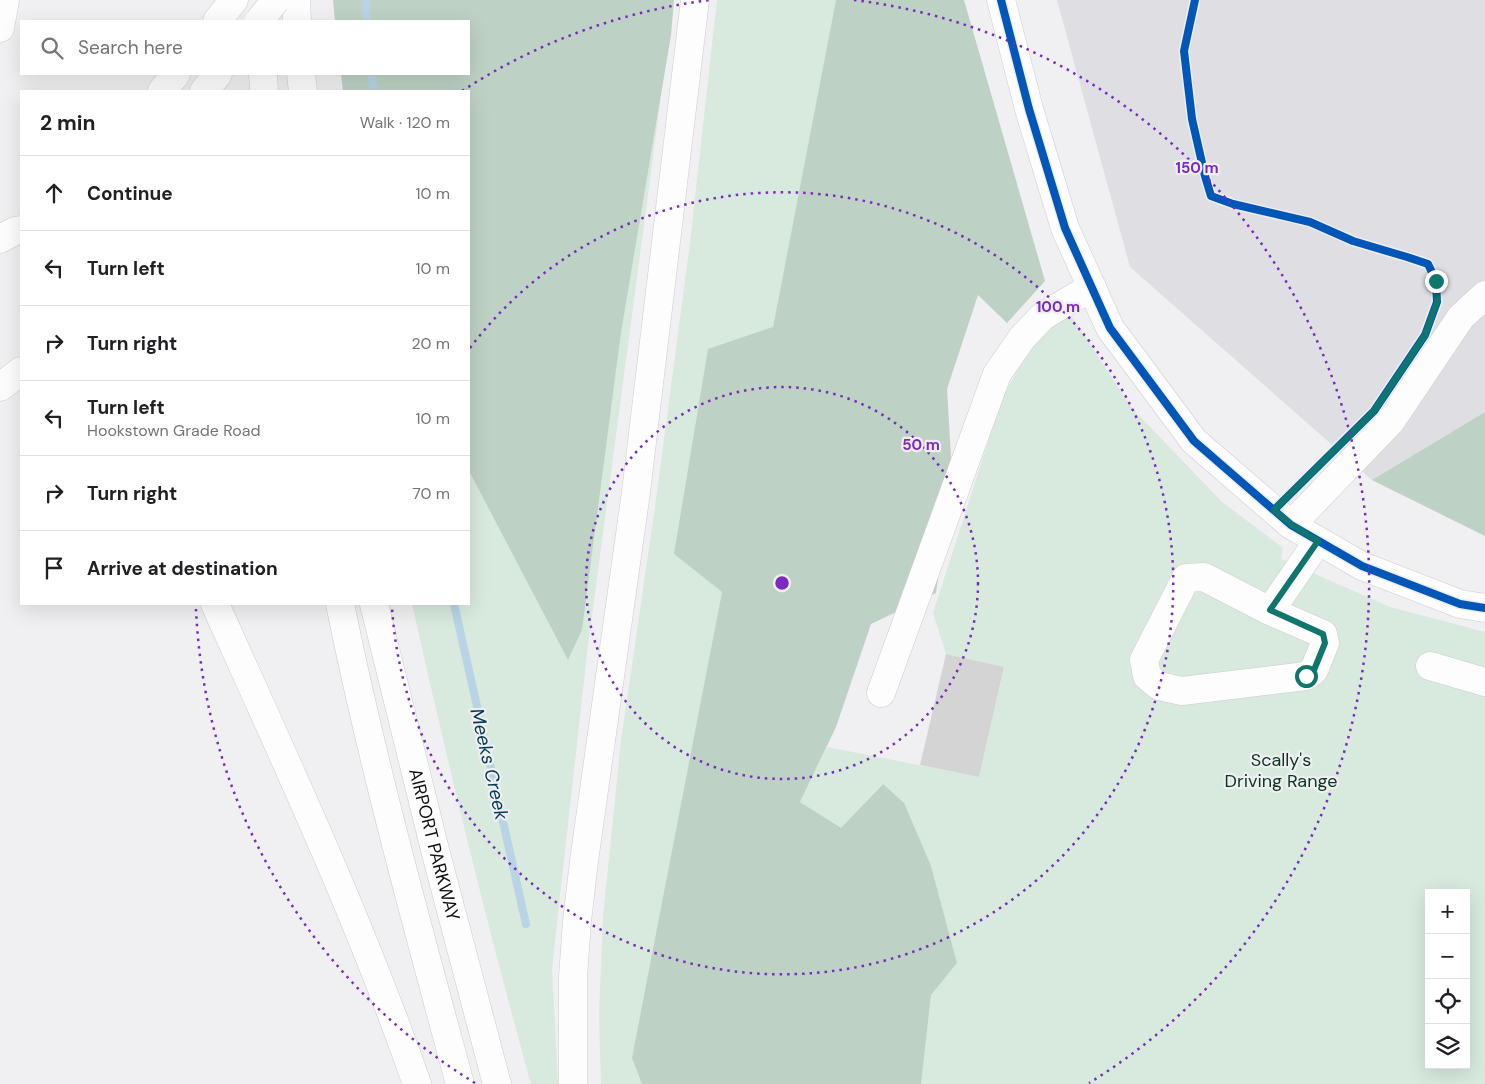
<!DOCTYPE html>
<meta charset="utf-8">
<style>
body{margin:0;font-family:"DM Sans",sans-serif;background:#f2f2f2;color:#202124}
.controls{position:absolute;right:15px;bottom:15px;display:grid;overflow:hidden;border-radius:0px;box-shadow:0 5px 20px #0002}
.controls button{width:45px;height:45px;display:grid;place-items:center;padding:0;border:0;border-bottom:1px solid #e0e0e0;background:#fff;color:#202124;font:25px sans-serif}
.stop{position:absolute;width:15px;height:15px;margin:-11px;border:4px solid #0f766e;border-radius:50%;background:#fff}
.stop.end{background:#0f766e;border-color:#fff;box-shadow:0 1px 5px #0008}
.list{margin:0;padding:0;list-style:none}
h2{display:flex;justify-content:space-between;align-items:center;height:65px;margin:0;padding:0 20px;font-size:21px}
h2 small{font-size:16px;font-weight:400;color:#757577}
.list li{display:grid;grid-template-columns:32px 1fr auto;gap:15px;align-items:center;box-sizing:border-box;height:75px;padding:0 20px;border-top:1px solid #e0e0e0}
.list b{display:block;font-size:19px;white-space:nowrap}
.list p{margin:0;font-size:16px;white-space:nowrap;color:#757577}
.list em{font-size:16px;font-style:normal;color:#757577}
.icon{flex:none;width:28px;height:28px;fill:none;stroke:currentColor;stroke-width:2;stroke-linecap:round;stroke-linejoin:round}
.map{position:relative;flex:none;width:1485px;height:1084px;overflow:hidden}
.search{position:absolute;background:#fff;box-shadow:0 5px 20px #0002;left:20px;top:20px;width:450px;height:55px;display:flex;align-items:center;gap:12px;box-sizing:border-box;padding:0 18px;border-radius:0px;color:#757577;font-size:19px}
.panel{position:absolute;background:#fff;box-shadow:0 5px 20px #0002;left:20px;top:90px;width:450px;height:515px;border-radius:0px}
.map>svg:first-child{display:block}
.built{fill:#dfdee3}
.green{fill:#d8e9dd;fill-rule:evenodd}
.forest{fill:#bdd1c4}
.lines{fill:none;stroke-linecap:round;stroke-linejoin:round}
.stream{stroke:#b9d4e4;stroke-width:8}
.building{fill:#d4d4d5}
.minor-casing{stroke:#cdcdce;stroke-width:29}
.highway-casing{stroke:#cdcdce;stroke-width:29}
.minor{stroke:#fdfdfd;stroke-width:28}
.highway{stroke:#fdfdfd;stroke-width:28}
.minor-bridge-casing{stroke:#cdcdce;stroke-width:29;stroke-linecap:butt}
.minor-bridge{stroke:#fdfdfd;stroke-width:28}
.cycleway-casing{stroke:#efeef2;stroke-width:11}
.cycleway{stroke:#0057b8;stroke-width:8}
.route{stroke:#0f766e;stroke-width:6}
.ring{fill:none;stroke:#7b2cbf;stroke-width:2.5;stroke-dasharray:2.5 5}
.labels{text-anchor:middle;stroke-width:4.5;stroke-linejoin:round;paint-order:stroke}
.park-label{font-size:18px;fill:#0a371e;stroke:#efeef2}
.street-label{font-size:18px;fill:#0e0d0e;stroke:#efeef2}
.water-label{font-size:19px;font-style:italic;fill:#053b52;stroke:#efeef2}
.centre{fill:#7b2cbf;stroke:#efeef2;stroke-width:2.5}
.ring-label{font-size:15px;text-anchor:middle;font-weight:bold;fill:#7b2cbf;stroke:#efeef2;stroke-width:4.5;stroke-linejoin:round;paint-order:stroke}
</style>
<div class="map">
<svg width="1485" height="1084" viewBox="0 0 1485 1084">
<rect width="100%" height="100%" fill="#f0eff1"/>
<polygon class="built" points="1057,0 1485,0 1485,412 1372,480 1130,267"/>
<g class="green">
<polygon points="717,0 836,0 773,327 674,554 722,592 633,1058 642,1084 601,1084 599,1015 603,917 621,741 656,500 690,243"/>
<path d="M 662,89 L 587,653 L 552,968 L 558,1084 L 531,1084 C 487,925 448,765 412,604 L 469,604 L 469,471 L 568,660 L 582,630 L 621,333 Z"/>
<path d="M 1073,318 L 1131,407 L 1222,502 L 1283,548 L 1281,559 L 1390,607 L 1485,632 L 1485,1084 L 921,1084 L 931,995 L 957,963 L 931,866 L 882,784 L 841,829 L 800,802 L 827,747 L 979,777 L 1004,668 L 946,654 L 933,613 L 1003,396 L 1030,349 L 1044,330 L 1060,320 ZM 1429,893 L 1466,893 L 1466,1065 L 1429,1065 Z"/>
</g>
<g class="forest">
<polygon points="333,0 674,0 671,35 621,333 582,630 568,660 469,471 469,91 343,91 341,74 469,74 469,21 335,21"/>
<polygon points="836,0 964,0 1045,281 1007,323 978,295 947,389 952,474 936,593 871,624 836,727 800,802 841,828 883,784 904,803 931,866 957,963 931,995 921,1084 642,1084 632,1058 722,592 674,554 708,349 773,327"/>
<polygon points="1485,412 1485,536 1372,480"/>
</g>
<g class="lines">
<g class="stream">
<polyline points="367,21 366,4 367,0"/>
<polyline points="372,74 373,91"/>
<polyline points="454,604 526,924"/>
</g>
</g>
<polygon class="building" points="946,654 1004,667 979,777 920,765"/>
<g class="lines">
<defs>
<g id="minor">
<polyline points="1001,0 1029,109 1065,228 1110,328 1194,441 1291,525 1362,566 1460,604 1485,608"/>
<polyline points="217,21 234,0"/>
<polyline points="162,91 176,74"/>
<polyline points="204,91 218,74"/>
<polyline points="0,239 15,231 21,230"/>
<polyline points="0,387 21,371"/>
<polyline points="1291,525 1391,421 1461,317 1485,295"/>
<polygon points="1204,577 1270,611 1323,634 1325,643 1314,670 1306,676 1182,691 1159,686 1147,676 1144,660 1186,578"/>
<polyline points="1270,611 1318,541"/>
<polyline points="1430,666 1485,682"/>
<polyline points="881,693 997,374 1022,338 1043,316 1092,287"/>
</g>
<g id="highway">
<polyline points="296,0 297,21"/>
<polyline points="0,28 5,0"/>
<polyline points="263,74 264,91"/>
<polyline points="301,74 303,91"/>
<path d="M 215,604 C 286,762 360,920 417,1084"/>
<path d="M 340,604 C 373,766 417,925 460,1084"/>
<path id="s1" d="M 374,604 L 435,850 L 497,1084"/>
<polyline points="573,1084 573,977 577,921 584,861 636,492 695,0"/>
</g>
</defs>
<use href="#minor" class="minor-casing"/>
<use href="#highway" class="highway-casing"/>
<use href="#minor" class="minor"/>
<use href="#highway" class="highway"/>
<defs>
<polyline id="minor-bridge" points="259,21 276,0"/>
</defs>
<use href="#minor-bridge" class="minor-bridge-casing"/>
<use href="#minor-bridge" class="minor-bridge"/>
<defs>
<g id="cycleway">
<polyline points="1001,0 1029,109 1065,228 1110,328 1194,441 1291,525 1362,566 1460,604 1485,608"/>
<polyline points="1195,0 1184,51 1192,119 1205,176 1211,196 1233,204 1310,222 1353,241 1407,257 1428,264 1436,281 1437,302 1425,335 1374,411 1274,510"/>
</g>
</defs>
<use href="#cycleway" class="cycleway-casing"/>
<use href="#cycleway" class="cycleway"/>
</g>
<g class="lines">
<polyline class="route" points="1306,676 1314,670 1325,643 1323,634 1270,610 1318,541 1292,525 1274,510 1374,411 1425,335 1437,302 1436,281"/>
</g>
<g class="ring">
<circle cx="782" cy="583" r="196"/>
<path d="M470 348A391 391 0 1 1 392 607"/>
<path d="M475 1083A587 587 0 0 1 196 609M462 91A587 587 0 0 1 710 0M854 0A587 587 0 0 1 1089 1083"/>
</g>
<g class="labels">
<g class="park-label">
<text x="1281" y="766">Scally's<tspan x="1281" dy="21">Driving Range</tspan></text>
</g>
<g class="street-label">
<text dy="6" stroke="none"><textPath href="#s1" startOffset="248">AIRPORT PARKWAY</textPath></text>
</g>
<g class="water-label">
<text transform="translate(490 764) rotate(77)" y="7">Meeks Creek</text>
</g>
</g>
<circle cx="782" cy="583" r="8" class="centre"/>
<g class="ring-label">
<text x="1197" y="173">150 m</text>
<text x="1058" y="312">100 m</text>
<text x="921" y="450">50 m</text>
</g>
</svg>
<div class="controls">
<button>+</button>
<button>−</button>
<button><svg class="icon" aria-label="locate" viewBox="0 0 24 24"><circle cx="12" cy="12" r="6"/><path d="M12 2v4M12 18v4M2 12h4M18 12h4"/></svg></button>
<button><svg class="icon" aria-label="layers" viewBox="0 0 24 24"><path d="M12 4l9 5-9 5-9-5zM3 14l9 5 9-5"/></svg></button>
</div>
<div class="stop" style="left:1306px;top:676px"></div>
<div class="stop end" style="left:1436px;top:281px"></div>
<div class="search"><svg class="icon" aria-label="search" viewBox="0 0 24 24"><circle cx="10" cy="10" r="6"/><path d="M15 15l6 6"/></svg>Search here</div>
<section class="panel">
<h2>2 min<small>Walk · 120 m</small></h2>
<ul class="list">
<li><svg class="icon" aria-label="ahead" viewBox="0 0 24 24"><path d="M12 20V5M6 11l6-6 6 6"/></svg><div><b>Continue</b></div><em>10 m</em></li>
<li><svg class="icon" aria-label="left" viewBox="0 0 24 24"><path d="M17 20v-9H6M10 6l-5 5 5 5"/></svg><div><b>Turn left</b></div><em>10 m</em></li>
<li><svg class="icon" aria-label="right" viewBox="0 0 24 24"><path d="M7 20v-9h11M14 6l5 5-5 5"/></svg><div><b>Turn right</b></div><em>20 m</em></li>
<li><svg class="icon" aria-label="left" viewBox="0 0 24 24"><path d="M17 20v-9H6M10 6l-5 5 5 5"/></svg><div><b>Turn left</b><p>Hookstown Grade Road</p></div><em>10 m</em></li>
<li><svg class="icon" aria-label="right" viewBox="0 0 24 24"><path d="M7 20v-9h11M14 6l5 5-5 5"/></svg><div><b>Turn right</b></div><em>70 m</em></li>
<li><svg class="icon" aria-label="arrive" viewBox="0 0 24 24"><path d="M6 21V4h12l-3 4 3 4H6"/></svg><div><b>Arrive at destination</b></div></li>
</ul>
</section>
</div>
